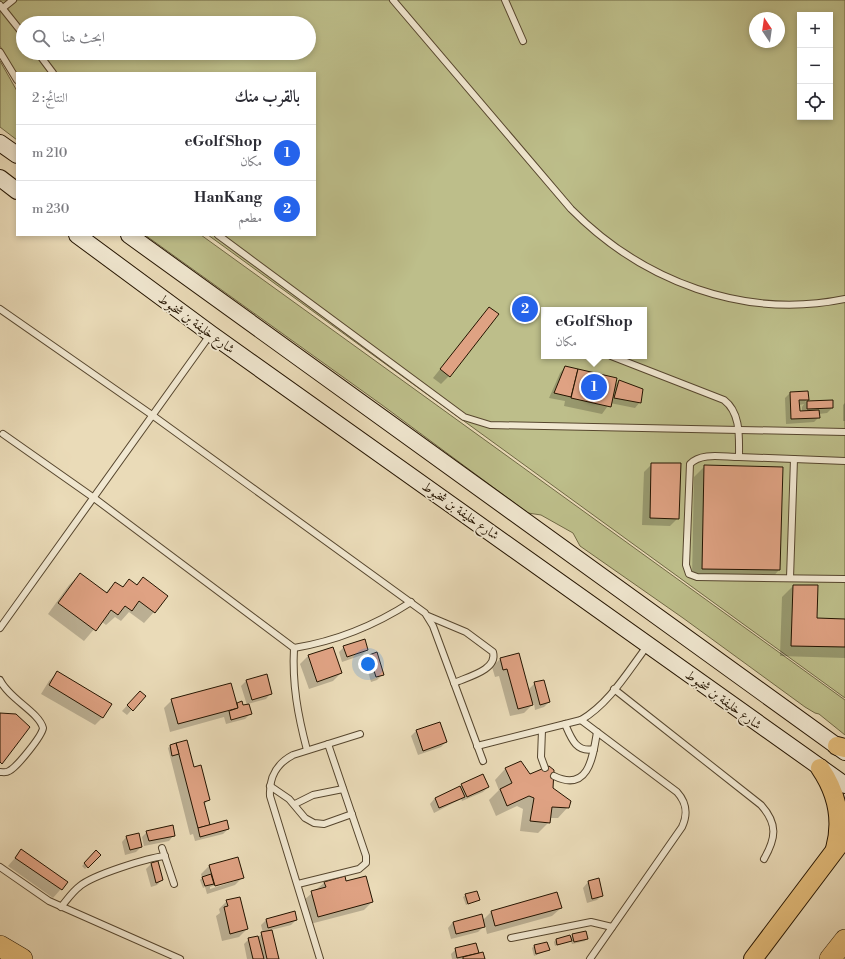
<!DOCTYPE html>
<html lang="ar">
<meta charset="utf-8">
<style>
body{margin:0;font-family:"Libre Bodoni",Amiri,serif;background:#f2f2f3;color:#2b2b33;direction:rtl}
.controls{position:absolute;right:12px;top:12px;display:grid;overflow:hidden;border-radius:0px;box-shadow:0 2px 6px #0003}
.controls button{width:36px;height:36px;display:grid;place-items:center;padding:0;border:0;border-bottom:1px solid #e1e1e2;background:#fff;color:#2b2b33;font:20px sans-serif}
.compass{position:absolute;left:749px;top:12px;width:36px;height:36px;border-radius:50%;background:#fff;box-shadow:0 2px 6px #0003;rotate:347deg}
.you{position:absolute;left:368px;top:664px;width:14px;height:14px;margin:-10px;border:3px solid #fff;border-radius:50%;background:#1a73e8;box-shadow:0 0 0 6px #1a73e833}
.badge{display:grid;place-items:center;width:26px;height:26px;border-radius:50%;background:#2563eb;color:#fff;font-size:13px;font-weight:700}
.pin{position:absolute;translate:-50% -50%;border:2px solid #fff;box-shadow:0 1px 4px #0006}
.popup{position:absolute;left:541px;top:307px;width:106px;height:52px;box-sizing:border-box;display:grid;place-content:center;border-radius:0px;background:#fff;filter:drop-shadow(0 1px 3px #0005);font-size:13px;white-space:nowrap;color:#7c7c81}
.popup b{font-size:15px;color:#2b2b33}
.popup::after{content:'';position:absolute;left:50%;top:100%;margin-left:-8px;border:8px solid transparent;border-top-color:#fff}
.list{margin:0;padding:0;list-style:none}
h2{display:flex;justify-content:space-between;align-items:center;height:52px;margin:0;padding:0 16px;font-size:17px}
h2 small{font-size:13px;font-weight:400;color:#7c7c81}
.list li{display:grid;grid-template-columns:26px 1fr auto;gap:12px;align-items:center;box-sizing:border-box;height:56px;padding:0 16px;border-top:1px solid #e1e1e2}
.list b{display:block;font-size:15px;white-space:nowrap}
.list p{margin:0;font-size:13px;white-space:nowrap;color:#7c7c81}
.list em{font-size:13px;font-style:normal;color:#7c7c81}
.icon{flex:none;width:22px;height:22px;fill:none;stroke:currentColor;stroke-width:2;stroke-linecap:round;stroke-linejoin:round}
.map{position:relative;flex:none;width:845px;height:959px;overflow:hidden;direction:ltr}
.search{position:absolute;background:#fff;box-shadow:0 2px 6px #0003;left:16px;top:16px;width:300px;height:44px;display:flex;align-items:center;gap:10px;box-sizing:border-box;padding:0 14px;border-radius:22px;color:#7c7c81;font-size:15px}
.panel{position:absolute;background:#fff;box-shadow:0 2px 6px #0003;left:16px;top:72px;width:300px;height:164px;border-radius:0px;direction:rtl}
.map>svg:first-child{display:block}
.green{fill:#bdbe8a;stroke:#706945;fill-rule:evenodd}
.shadow{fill:#0003;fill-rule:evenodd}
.building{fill:#dfa283;stroke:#241400}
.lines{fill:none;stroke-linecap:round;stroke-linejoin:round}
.lane-casing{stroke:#56462e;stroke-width:8}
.secondary-casing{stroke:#241400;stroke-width:18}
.primary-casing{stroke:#241400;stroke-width:20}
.highway-casing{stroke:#241400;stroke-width:22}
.lane{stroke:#f1e8d1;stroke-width:6}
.secondary{stroke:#f1e8d1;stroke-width:16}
.primary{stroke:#e5be7c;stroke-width:18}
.highway{stroke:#e5be7c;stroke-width:21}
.labels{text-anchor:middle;stroke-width:3.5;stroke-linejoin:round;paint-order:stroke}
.street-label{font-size:13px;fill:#241400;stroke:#f1e8d1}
</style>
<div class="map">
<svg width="845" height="959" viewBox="0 0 845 959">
<rect width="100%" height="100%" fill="#eadbb8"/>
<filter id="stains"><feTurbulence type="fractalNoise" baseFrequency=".005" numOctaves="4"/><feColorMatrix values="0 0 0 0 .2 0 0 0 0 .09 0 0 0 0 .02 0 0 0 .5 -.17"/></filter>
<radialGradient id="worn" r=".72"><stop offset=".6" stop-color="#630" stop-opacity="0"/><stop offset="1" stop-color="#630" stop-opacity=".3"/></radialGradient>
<g class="green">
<path d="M 0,0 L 845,0 L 845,698 L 208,235 L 315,235 L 315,73 L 17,73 L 17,78 L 0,46 ZM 800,15 L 830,15 L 830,117 L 800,117 ZM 755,18 L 779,18 L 779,42 L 755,42 ZM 23,23 L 309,23 L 309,53 L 23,53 ZM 544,310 L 644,310 L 644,356 L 544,356 Z"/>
<polygon points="0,61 17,91 17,140 0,127"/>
<polygon points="145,235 201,235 845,700 845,735 819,714 815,713 805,707 683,618 580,546 573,533 541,515 528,513 382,405"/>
</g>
<g class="shadow">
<polygon points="489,308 449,376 441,384 433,378"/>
<polygon points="565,367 616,379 614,386 619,381 640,402 635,408 610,403 602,414 564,406 565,401 549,398 560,373"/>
<path d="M 790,393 L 808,399 L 805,402 L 832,401 L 832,408 L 827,413 L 819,414 L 819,417 L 814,422 L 786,424 L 785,398 ZM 804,404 L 802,407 L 802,412 L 799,412 L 799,405 Z"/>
<polygon points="845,403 845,421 843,421 843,405"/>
<polygon points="652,464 678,518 670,526 642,525 644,472"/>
<polygon points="705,466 782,468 779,570 769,581 692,579 694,477"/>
<polygon points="80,574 105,593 115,583 122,588 129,581 136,585 143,578 154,612 144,623 129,612 121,621 115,617 106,625 101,621 84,641 48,614 69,585"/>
<polygon points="793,586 817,586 816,619 845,620 845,658 780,656 782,597"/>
<polygon points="344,647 367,650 362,655 342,662 339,652"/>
<polygon points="333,648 341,673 333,681 309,689 300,664 308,656"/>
<polygon points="370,656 383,674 377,680 371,682 365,661"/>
<polygon points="500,659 528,690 535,683 549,702 544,707 535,710 534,703 524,713 510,716 499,676 495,677 492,667"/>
<polygon points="57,673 103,717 95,725 41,694 49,681"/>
<polygon points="246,681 271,693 266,699 248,704 250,714 245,719 226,724 224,717 170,732 164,708 172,700 237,704 243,707 247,705 241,686"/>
<polygon points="144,696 127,715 122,711 135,697"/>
<polygon points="440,723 446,742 441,747 418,755 411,736 416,731"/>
<polygon points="186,742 193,768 208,800 204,805 209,826 228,829 223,834 195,841 193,834 190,835 168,748 170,746"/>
<polygon points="521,762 529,775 552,788 568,807 558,818 549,818 549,822 538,833 520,831 523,809 517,806 496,816 489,800 499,790 495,780 505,769"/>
<polygon points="462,785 488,787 483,792 462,801 461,799 434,813 430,804 435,798"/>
<polygon points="147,832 174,835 169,841 144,846 142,837"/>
<polygon points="127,836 141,847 136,852 125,855 122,842"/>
<polygon points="22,850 67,882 53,898 8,866"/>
<polygon points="96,852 99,855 85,869 82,866"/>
<path d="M 237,858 L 243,877 L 235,885 L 207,894 L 205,887 L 203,888 L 200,880 L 202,878 L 201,874 L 209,866 ZM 235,879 L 235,881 L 210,889 L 210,887 Z"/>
<polygon points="157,862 162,880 157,885 151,887 146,869 151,864"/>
<polygon points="598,880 602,895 597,900 587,903 583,888 588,882"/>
<polygon points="325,882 346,882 372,902 364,910 310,924 304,900"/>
<polygon points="466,895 479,900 466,905 463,897"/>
<polygon points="227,901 247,929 239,937 222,941 216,916 220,913 219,909"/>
<polygon points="561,908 552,916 487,934 485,925 478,932 451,939 448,928 453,922 482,921 491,912"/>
<polygon points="294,912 296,920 291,925 271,930 278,959 247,959 244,944 249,939 258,937 263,933 261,925 266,920"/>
<polygon points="585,932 587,938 585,941 572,944 571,941 555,946 554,942 556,939 570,937"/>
<polygon points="476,944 478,954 484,959 452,959 451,954 456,949"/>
<polygon points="534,946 548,950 534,956 532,948"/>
</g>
<g class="building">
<polygon points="489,307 499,314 450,377 440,369"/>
<polygon points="565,366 578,369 571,397 554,393"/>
<polygon points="578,369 617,378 611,407 571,398"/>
<polygon points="619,380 643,389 641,403 614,398"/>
<polygon points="808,391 809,400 799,400 800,411 819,410 820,418 791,419 790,392"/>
<polygon points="833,400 833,408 807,409 807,401"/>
<polygon points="651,463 681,463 679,519 650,518"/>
<polygon points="704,465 783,467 780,570 702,569"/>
<polygon points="80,573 107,593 115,582 123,587 129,579 137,585 143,577 168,596 155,613 139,601 132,611 125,606 118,615 111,610 96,631 58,603"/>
<polygon points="793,585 818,585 817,618 845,619 845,647 791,646"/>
<polygon points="365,639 368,650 347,657 343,646"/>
<polygon points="333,647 342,673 317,682 308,655"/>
<polygon points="377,652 384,675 376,677 369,655"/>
<polygon points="519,653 533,705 518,709 507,669 503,670 500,658"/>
<polygon points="57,671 112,704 103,718 49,685"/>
<polygon points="267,674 272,694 252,700 246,680"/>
<polygon points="544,680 550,702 540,705 534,682"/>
<polygon points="231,683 238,708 178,724 171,699"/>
<polygon points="140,691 146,696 133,711 127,705"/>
<polygon points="242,701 243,705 249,704 252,714 231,720 229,711 238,708 237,703"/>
<polygon points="0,713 16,714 30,727 2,764 0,762"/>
<polygon points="440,722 447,742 423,751 416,730"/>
<polygon points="187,740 194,767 201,765 210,800 204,802 210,825 198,828 176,743"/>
<polygon points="176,743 179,754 172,756 170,745"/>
<polygon points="521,761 530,774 549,766 554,770 553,788 571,801 569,808 552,807 550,823 530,821 534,798 529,796 507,806 500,789 512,783 505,768"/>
<polygon points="483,774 489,787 467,797 461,784"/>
<polygon points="460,786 465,797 439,808 435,798"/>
<polygon points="227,820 229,829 200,837 198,828"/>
<polygon points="173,825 175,836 149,841 146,831"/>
<polygon points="139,833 142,847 130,850 126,836"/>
<polygon points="21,849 68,882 62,890 15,858"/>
<polygon points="96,850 101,855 88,868 84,863"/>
<polygon points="238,857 244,878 215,886 209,865"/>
<polygon points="158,861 163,880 156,883 151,863"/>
<polygon points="211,874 214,884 205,886 202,877"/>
<polygon points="345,876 346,881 366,876 373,902 318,917 311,891 326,887 324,882"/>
<polygon points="599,878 603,896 592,899 588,881"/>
<polygon points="477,891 480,900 468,904 465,894"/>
<polygon points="557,892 562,908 495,926 491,911"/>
<polygon points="240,897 248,929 230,934 224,907 228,906 226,900"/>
<polygon points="295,911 297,920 268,928 266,919"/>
<polygon points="482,914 485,927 456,934 453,922"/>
<polygon points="272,930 279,959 267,959 261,932"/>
<polygon points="586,931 588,939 574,942 572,934"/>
<polygon points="570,935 572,941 557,945 556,939"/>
<polygon points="258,936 264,959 253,959 248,938"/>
<polygon points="547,942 550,950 536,954 534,945"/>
<polygon points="476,943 479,953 457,958 455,948"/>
<polygon points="483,952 485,959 463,959 463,957"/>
</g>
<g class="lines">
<defs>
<g id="lane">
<path d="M 393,0 L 571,209 C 642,281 744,320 845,299"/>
<polyline points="505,0 523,41"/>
<polyline points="0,5 23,34"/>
<polyline points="3,8 13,0"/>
<polyline points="0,52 17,80"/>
<polyline points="38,53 53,73"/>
<polyline points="218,235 464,417 490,425 845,432"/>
<polyline points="0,309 152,415 425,613 433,626 483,761"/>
<path d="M 611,356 L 724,400 C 741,413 739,437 739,457 C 723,457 701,452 690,464 L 686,565 L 689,574 L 697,577 L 845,579"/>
<path d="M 3,434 L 94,498 L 294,648 C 337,641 374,626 411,602"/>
<polyline points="739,457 845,461"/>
<polyline points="790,578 794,459"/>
<path d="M 428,616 L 466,632 L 493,652 C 498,670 467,677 454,683"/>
<polyline points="0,628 210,335"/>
<path d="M 294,648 C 292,684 298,716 307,750"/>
<path d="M 0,680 C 9,699 39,712 43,728 C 42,736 17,767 9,771 C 6,773 3,772 0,772"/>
<path d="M 614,689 L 761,805 C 778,824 776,838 764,859"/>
<path d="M 581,720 L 677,792 C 687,803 688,814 682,827 L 590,959"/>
<path d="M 565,724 C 571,738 576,753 594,749"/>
<polyline points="542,730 541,757 545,768"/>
<path d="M 477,746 L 581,720 C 610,703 628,671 648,645"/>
<path d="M 554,776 C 589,793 593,756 597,732"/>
<polyline points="270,786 289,799 305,818 314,823 324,824 352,814"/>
<polyline points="295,804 313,795 343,789"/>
<polyline points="162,848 174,884"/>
<polyline points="0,867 49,901 180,959"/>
<polyline points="298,884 359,869 366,863 366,856 328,744"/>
<path d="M 61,907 C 67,900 72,892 80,886 C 93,875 147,858 165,856"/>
<polyline points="511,938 591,922 612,927"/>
<path d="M 320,959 L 270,796 C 269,777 276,764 293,755 L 360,734"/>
</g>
<g id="secondary">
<polyline points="0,143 17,155"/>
<polyline points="0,178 17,191"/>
<polyline points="77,235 211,334 845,785"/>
<polyline points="129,235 845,752"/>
</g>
<g id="primary">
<polyline points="837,746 845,748"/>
<path d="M 820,768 C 837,793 843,820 835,849"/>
<polyline points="753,959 845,837"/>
</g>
<g id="highway">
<polyline points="0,946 22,959"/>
<polyline points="830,959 845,940"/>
</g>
</defs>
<use href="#lane" class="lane-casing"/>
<use href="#secondary" class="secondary-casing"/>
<use href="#primary" class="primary-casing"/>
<use href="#highway" class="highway-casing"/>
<use href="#lane" class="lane"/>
<use href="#secondary" class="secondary"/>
<use href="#primary" class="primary"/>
<use href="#highway" class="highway"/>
</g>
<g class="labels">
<g class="street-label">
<text transform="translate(197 323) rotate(36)" y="5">شارع خليفة بن شخبوط</text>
<text transform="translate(461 510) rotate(35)" y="5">شارع خليفة بن شخبوط</text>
<text transform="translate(724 699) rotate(36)" y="5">شارع خليفة بن شخبوط</text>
</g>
</g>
<rect width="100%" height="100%" filter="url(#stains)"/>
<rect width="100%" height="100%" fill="url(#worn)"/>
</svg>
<div class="controls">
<button>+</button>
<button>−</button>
<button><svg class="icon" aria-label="locate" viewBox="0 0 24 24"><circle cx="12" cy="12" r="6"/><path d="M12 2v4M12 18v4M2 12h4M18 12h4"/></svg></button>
</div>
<svg class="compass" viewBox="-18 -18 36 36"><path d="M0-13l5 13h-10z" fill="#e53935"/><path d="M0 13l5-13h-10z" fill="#7c7c81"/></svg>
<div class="you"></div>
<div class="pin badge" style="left:594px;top:387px">1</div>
<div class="popup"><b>eGolf Shop</b>مكان</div>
<div class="pin badge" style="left:525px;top:309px">2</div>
<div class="search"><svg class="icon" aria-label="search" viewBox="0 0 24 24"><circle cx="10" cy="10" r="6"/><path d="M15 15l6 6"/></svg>ابحث هنا</div>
<section class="panel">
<h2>بالقرب منك<small>النتائج: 2</small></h2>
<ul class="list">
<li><span class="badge">1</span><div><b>eGolf Shop</b><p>مكان</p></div><em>210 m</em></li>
<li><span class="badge">2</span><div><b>HanKang</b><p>مطعم</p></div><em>230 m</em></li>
</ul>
</section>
</div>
